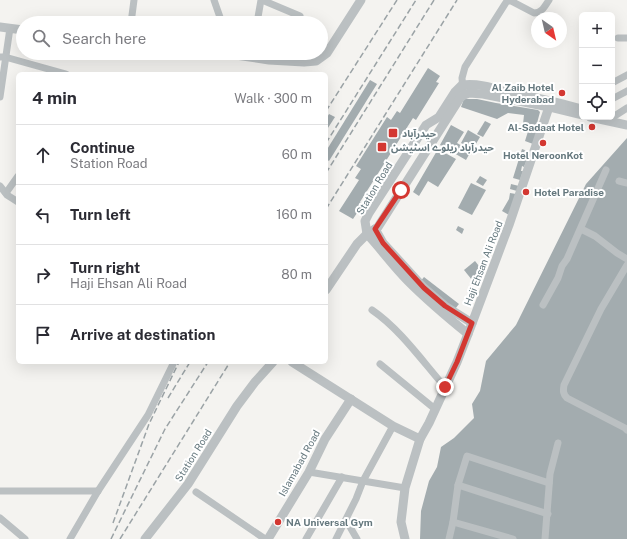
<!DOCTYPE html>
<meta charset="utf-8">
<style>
body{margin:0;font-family:"Public Sans","Noto Sans Arabic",sans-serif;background:#f2f2f3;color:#2b2b33}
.controls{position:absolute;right:12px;top:12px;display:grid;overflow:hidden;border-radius:6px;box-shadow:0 4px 16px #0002}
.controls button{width:36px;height:36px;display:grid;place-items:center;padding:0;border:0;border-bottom:1px solid #e1e1e2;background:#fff;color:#2b2b33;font:20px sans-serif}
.compass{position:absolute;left:531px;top:12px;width:36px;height:36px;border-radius:50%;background:#fff;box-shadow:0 4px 16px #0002;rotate:146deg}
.stop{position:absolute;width:12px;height:12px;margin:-9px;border:3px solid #d33731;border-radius:50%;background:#fff}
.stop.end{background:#d33731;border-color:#fff;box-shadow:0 1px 4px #0008}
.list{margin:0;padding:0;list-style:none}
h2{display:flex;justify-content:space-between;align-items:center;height:52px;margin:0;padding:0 16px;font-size:17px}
h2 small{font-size:13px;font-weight:400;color:#7c7c81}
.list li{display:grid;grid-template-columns:26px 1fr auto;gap:12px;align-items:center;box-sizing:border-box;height:60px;padding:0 16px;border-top:1px solid #e1e1e2}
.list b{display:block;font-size:15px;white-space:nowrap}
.list p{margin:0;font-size:13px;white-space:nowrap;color:#7c7c81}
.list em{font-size:13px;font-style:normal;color:#7c7c81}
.icon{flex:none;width:22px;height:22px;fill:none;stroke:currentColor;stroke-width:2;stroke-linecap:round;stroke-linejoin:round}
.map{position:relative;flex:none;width:627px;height:539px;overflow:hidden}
.search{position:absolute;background:#fff;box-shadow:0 4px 16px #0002;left:16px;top:16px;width:312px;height:44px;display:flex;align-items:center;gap:10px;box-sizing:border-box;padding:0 14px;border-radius:22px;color:#7c7c81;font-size:15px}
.panel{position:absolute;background:#fff;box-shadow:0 4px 16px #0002;left:16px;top:72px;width:312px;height:292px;border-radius:6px}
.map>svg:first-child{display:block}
.building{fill:#a3acaf}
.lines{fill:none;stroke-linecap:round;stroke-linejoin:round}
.minor{stroke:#bbc0c2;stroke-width:7}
.tertiary{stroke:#bbc0c2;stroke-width:9}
.rail{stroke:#9ba3a6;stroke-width:1.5;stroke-dasharray:6 3;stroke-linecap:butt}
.route{stroke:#d33731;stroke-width:5}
.poi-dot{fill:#d33731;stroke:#fff;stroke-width:1.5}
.labels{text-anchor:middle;stroke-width:4;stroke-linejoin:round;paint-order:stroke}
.poi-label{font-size:10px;font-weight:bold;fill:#65787e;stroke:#fff;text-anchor:start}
.street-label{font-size:10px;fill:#65787e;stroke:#fff}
</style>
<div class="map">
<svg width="627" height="539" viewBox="0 0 627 539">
<rect width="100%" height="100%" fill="#f4f3f0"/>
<g class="building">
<polygon points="428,68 440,76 436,82 439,83 416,120 413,118 360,202 363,204 353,219 339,211 359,180 355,178 361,169 356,166 387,117 391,120 397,111 400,113"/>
<polygon points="370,80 377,84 329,161 326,159 326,151"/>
<polygon points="464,99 477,99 496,103 538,110 540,112 536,127 538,128 533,144 525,141 530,125 523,124 524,115 508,113 497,119 461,107"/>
<polygon points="329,114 335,117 326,131 326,119"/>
<polygon points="485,121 491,124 483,137 477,134"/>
<polygon points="451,125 464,132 457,143 471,151 466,160 440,145"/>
<polygon points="468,130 480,137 473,149 461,143"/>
<polygon points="627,138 627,539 420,539 421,511 429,481 437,467 441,447 454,438 474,418 472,404 480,391 486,361 516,325 586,184"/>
<polygon points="438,149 456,159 438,187 428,181 419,196 413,192"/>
<polygon points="522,149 530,152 524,167 522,166 521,171 523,171 520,180 513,178"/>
<polygon points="480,176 487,180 483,186 476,182"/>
<polygon points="471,183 486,190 472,215 458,208"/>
<polygon points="511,184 519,186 517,191 510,189"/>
<polygon points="510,193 516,194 509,215 502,211 509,199"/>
<polygon points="458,226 464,229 462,234 456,230"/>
<polygon points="475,261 483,271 472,280 464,270"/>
<polygon points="424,277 459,304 455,309 420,282"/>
</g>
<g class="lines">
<g class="minor">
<polyline points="214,0 222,23"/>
<polyline points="262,0 300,16"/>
<polyline points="131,23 134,0"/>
<polyline points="257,23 261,0"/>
<polyline points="618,38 627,38"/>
<polyline points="0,57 5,57 66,74"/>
<polyline points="612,83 627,75"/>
<path d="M 463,89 L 462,78 L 465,67 L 505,4 L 507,1 L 511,1 L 534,13 C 542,13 545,6 549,0"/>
<polyline points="0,97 10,28"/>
<polyline points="612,99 627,91"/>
<polyline points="613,117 627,108"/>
<polyline points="619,181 627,183"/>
<polyline points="0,186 7,195 18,202"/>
<polyline points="6,193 18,176"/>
<polyline points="581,229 595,236 617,253 627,259"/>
<path d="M 627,265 L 601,309 L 564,385 C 563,391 563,394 567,398 L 625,428 L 627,430"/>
<polyline points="543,305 558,278 562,266 567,259 606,170"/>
<path d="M 372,310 C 400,329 423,362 445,387"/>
<polyline points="380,364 435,409"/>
<polyline points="309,472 405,488"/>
<polyline points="458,485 548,514"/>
<polyline points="0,491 98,491"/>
<polyline points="196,492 265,539"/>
<polyline points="0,518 25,539"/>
<polyline points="346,520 357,539"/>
<polyline points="453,522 513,539"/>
<polyline points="70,539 98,491 148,415 174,362"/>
<polyline points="306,539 342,477"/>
<polyline points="336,539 356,499 363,481 393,426"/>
<polyline points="449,539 453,522 458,485 467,456 549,483"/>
<polyline points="545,539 550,474 558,443"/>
</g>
<g class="tertiary">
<polyline points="0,27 23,30"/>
<polyline points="222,53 269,60 304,62 316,61 327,53 361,0"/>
<polyline points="590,117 627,125"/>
<polyline points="375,229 383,243 424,288 445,306 472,323"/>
<path d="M 367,234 L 365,221 L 369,213 L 426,125 L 439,117 L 455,92 L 462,85 C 478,83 494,88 509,92 C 533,97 558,102 582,109"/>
<path d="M 367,234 C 381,249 393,266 408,281 C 427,300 447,317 468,334"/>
<polyline points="326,290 357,244 367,234 378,227 460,98 464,95 469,93 483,94 549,107 582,115"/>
<polyline points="292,362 393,426 420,439"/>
<polyline points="145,539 188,484 237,406 255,382 273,362"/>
<polyline points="268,539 309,472 325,439 351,399"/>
<polyline points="405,539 401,522 405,488 420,439 429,423 457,362 468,334 509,225 551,101"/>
</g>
<g class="rail">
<polyline points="326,111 397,0"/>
<polyline points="326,143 416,0"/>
<polyline points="326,173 434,0"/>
<polyline points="326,209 457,0"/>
<polyline points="168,398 190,362"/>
<polyline points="113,523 149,424 179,362"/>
<polyline points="111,539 165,429 208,362"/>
<polyline points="120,539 230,362"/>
</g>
</g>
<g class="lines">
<polyline class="route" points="401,190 375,229 383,243 424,288 445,306 472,323 457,362 445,387"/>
</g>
<g class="poi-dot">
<circle cx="562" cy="93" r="4"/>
<circle cx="592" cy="127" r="4"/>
<rect x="388" y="128" width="10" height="10" rx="2"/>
<circle cx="543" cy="143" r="4"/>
<rect x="377" y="142" width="10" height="10" rx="2"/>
<circle cx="526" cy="192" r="4"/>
<circle cx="278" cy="522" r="4"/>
</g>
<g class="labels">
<g class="poi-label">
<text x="554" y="91" text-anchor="end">Al Zaib Hotel<tspan x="554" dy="12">Hyderabad</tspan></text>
<text x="584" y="131" text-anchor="end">Al-Sadaat Hotel</text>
<text x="402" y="137">حیدرآباد</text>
<text x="391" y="151">حیدرآباد ریلوے اسٹیشن</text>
<text x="543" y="159" text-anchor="middle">Hotel NeroonKot</text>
<text x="534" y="196">Hotel Paradise</text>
<text x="286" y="526">NA Universal Gym</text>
</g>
<g class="street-label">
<text transform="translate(374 188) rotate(-59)" y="4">Station Road</text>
<text transform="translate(483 263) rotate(-69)" y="4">Haji Ehsan Ali Road</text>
<text transform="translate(193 455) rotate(-58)" y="4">Station Road</text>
<text transform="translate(299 463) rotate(-61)" y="4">Islamabad Road</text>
</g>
</g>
</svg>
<div class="controls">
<button>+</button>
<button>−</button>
<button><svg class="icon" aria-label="locate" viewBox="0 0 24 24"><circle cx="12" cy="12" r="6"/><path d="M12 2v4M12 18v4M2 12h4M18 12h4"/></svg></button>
</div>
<svg class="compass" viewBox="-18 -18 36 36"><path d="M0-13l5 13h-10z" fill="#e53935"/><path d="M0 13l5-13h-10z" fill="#7c7c81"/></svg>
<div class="stop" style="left:401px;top:190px"></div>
<div class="stop end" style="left:445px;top:387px"></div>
<div class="search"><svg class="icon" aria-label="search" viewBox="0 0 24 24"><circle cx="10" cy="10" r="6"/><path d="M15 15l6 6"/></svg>Search here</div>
<section class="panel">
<h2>4 min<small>Walk · 300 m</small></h2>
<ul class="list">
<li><svg class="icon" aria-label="ahead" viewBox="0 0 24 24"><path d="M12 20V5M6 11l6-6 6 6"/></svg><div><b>Continue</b><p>Station Road</p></div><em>60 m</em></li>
<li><svg class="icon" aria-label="left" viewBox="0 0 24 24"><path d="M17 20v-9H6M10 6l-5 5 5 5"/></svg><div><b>Turn left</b></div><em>160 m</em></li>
<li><svg class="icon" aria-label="right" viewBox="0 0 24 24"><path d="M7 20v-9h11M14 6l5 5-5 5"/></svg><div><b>Turn right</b><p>Haji Ehsan Ali Road</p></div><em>80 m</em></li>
<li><svg class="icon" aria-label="arrive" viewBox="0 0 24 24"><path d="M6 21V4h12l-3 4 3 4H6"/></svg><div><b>Arrive at destination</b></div></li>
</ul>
</section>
</div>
